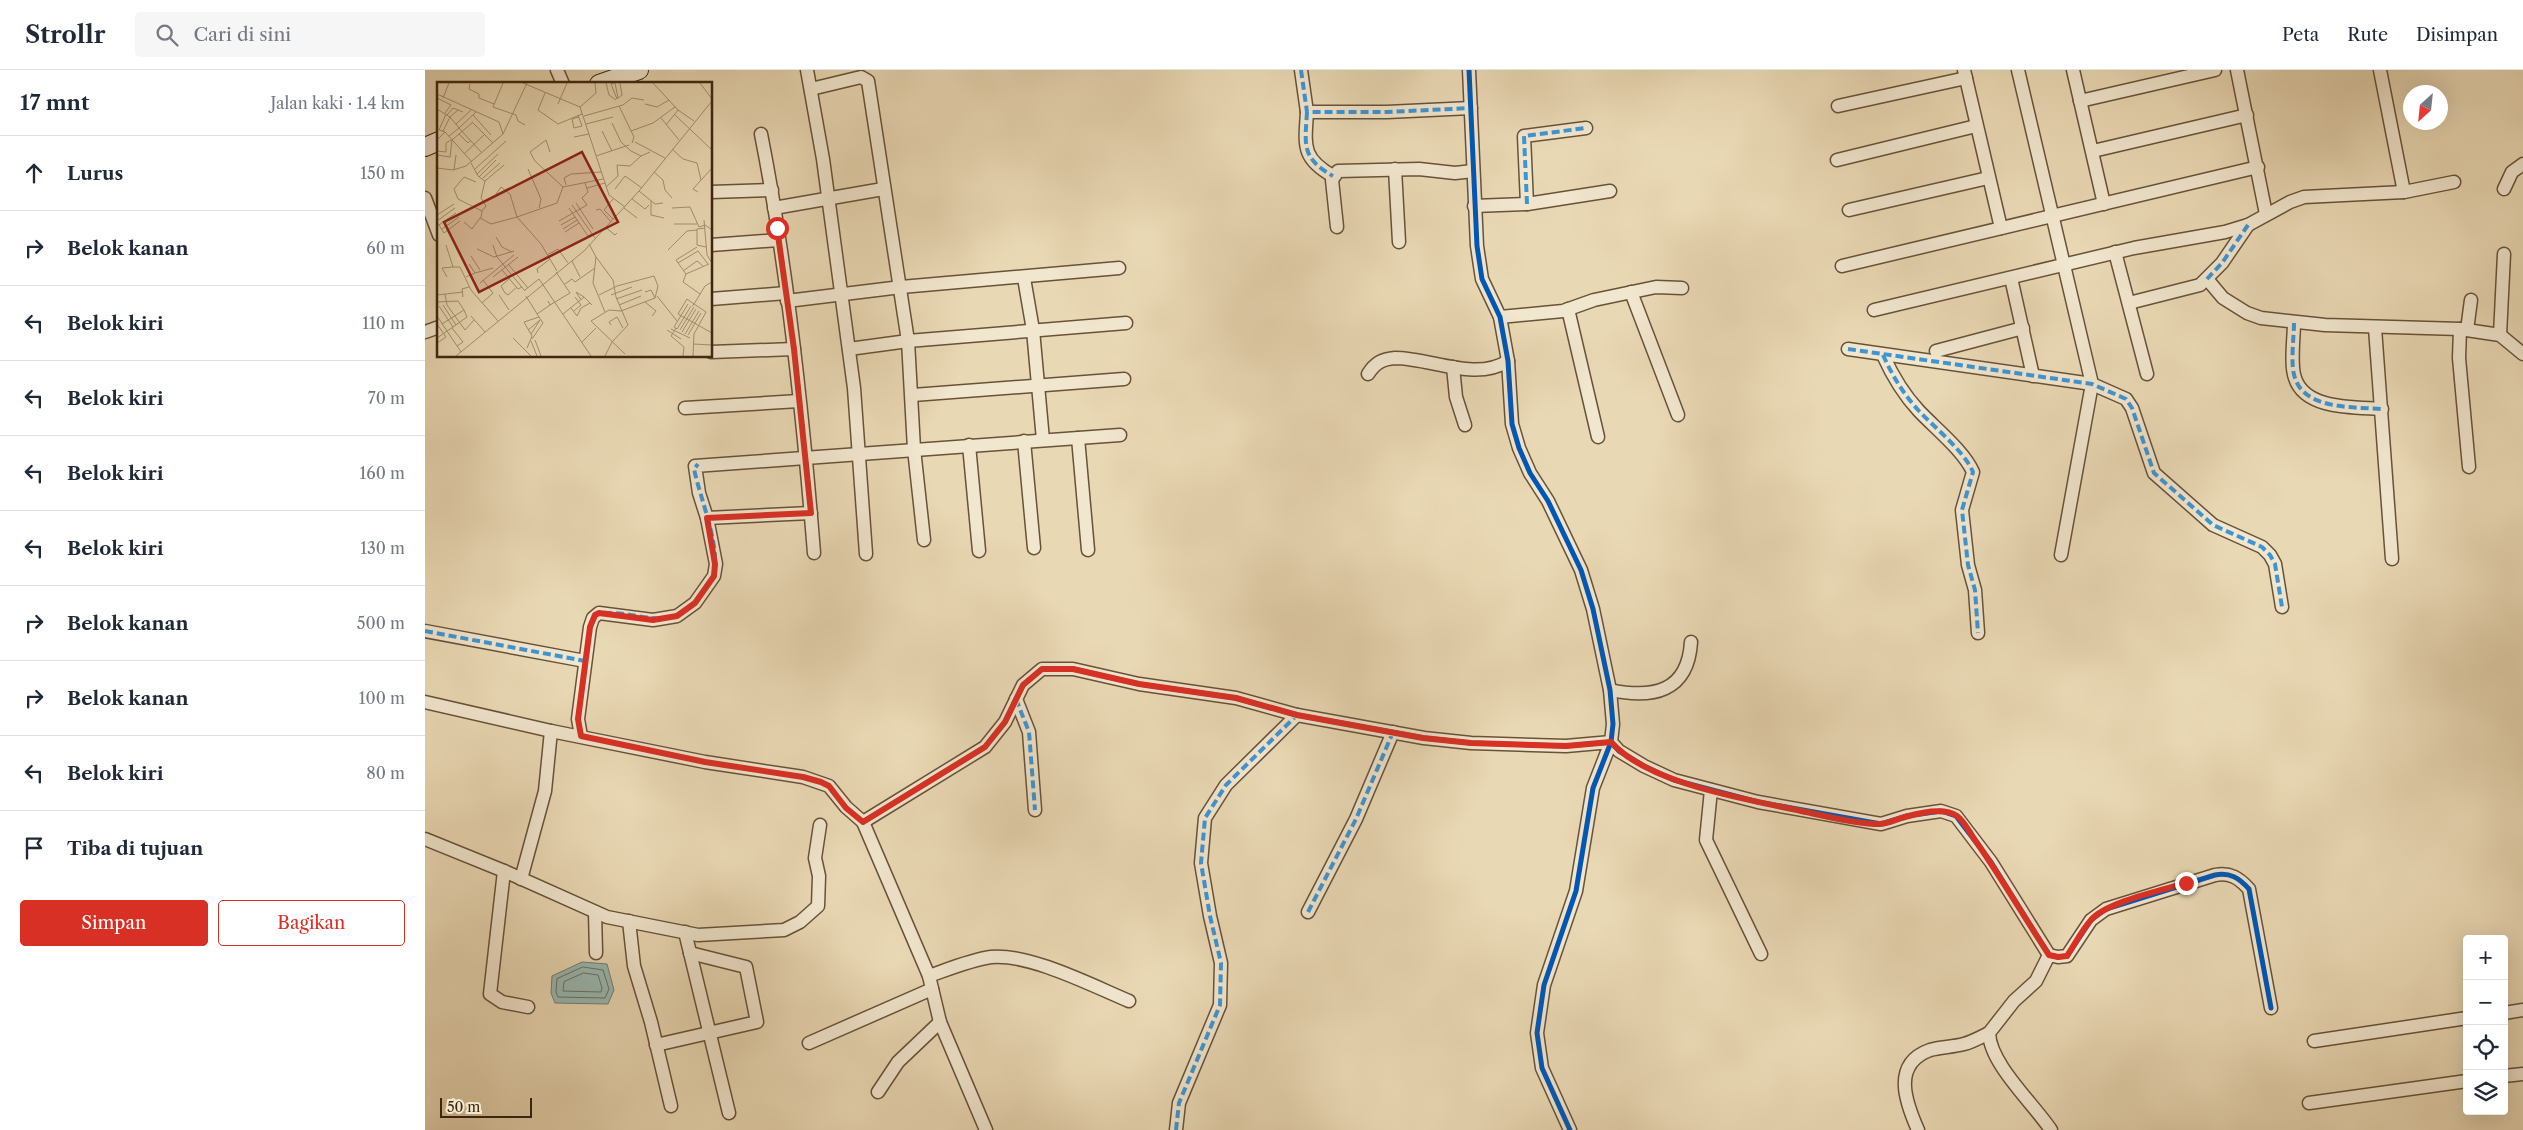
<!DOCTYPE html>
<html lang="id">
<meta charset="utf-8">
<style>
body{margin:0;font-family:"Libre Caslon Text",serif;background:#f6f6f7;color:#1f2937}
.controls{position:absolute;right:15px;bottom:15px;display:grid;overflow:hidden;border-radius:5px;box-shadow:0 5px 20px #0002}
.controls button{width:45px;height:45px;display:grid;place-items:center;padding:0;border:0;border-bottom:1px solid #e0e1e3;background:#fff;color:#1f2937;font:25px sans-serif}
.compass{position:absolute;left:1978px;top:15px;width:45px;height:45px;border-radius:50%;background:#fff;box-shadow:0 5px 20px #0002;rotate:207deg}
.scale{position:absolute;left:15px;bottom:12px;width:92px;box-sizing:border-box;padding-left:5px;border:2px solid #3d260f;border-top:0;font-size:14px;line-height:18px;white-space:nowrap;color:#3d260f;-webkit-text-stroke:4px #f1e6ce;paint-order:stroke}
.stop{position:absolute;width:15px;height:15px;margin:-11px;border:4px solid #d93025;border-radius:50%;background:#fff}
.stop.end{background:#d93025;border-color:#fff;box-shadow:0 1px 5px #0008}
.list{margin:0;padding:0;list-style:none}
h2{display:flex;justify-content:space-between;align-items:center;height:65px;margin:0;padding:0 20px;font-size:21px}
h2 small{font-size:16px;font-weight:400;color:#747a83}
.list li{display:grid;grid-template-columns:32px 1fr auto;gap:15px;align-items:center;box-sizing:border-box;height:75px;padding:0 20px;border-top:1px solid #e0e1e3}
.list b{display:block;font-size:19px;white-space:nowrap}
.list em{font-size:16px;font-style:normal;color:#747a83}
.actions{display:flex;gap:10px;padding:15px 20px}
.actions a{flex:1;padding:11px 0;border:1px solid #d93025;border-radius:5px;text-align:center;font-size:18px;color:#d93025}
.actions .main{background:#d93025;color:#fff}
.icon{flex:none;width:28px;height:28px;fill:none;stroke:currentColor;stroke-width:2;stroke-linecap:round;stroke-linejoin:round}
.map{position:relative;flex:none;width:2098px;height:1060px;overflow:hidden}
header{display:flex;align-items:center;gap:30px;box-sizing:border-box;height:70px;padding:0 25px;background:#fff;border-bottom:1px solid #e0e1e3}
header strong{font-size:24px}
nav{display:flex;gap:28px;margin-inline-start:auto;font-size:18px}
.search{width:350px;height:45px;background:#f6f6f7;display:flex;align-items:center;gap:12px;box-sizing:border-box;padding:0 18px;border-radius:5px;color:#747a83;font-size:19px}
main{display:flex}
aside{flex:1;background:#fff}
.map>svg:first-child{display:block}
.water{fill:#99b9b3;stroke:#747e71}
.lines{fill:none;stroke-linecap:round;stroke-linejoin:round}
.shore{stroke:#6b7061;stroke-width:1}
.street-casing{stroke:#685238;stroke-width:15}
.secondary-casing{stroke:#3d260f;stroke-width:20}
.street{stroke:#f1e6ce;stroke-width:12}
.secondary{stroke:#f1e6ce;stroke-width:18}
.quiet{stroke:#3f95d2;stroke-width:4;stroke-dasharray:8 4;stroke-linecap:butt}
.cycleway-casing{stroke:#f1e6ce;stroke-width:8}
.cycleway{stroke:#0057b8;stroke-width:5}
.route{stroke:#d93025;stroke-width:6}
.inset-road{fill:none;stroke:#a49172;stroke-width:1}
.view{fill:#8f2418;fill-opacity:0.15;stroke:#8f2418;stroke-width:2.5}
.inset-edge{fill:none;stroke:#3d260f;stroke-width:2.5}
</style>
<header>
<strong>Strollr</strong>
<div class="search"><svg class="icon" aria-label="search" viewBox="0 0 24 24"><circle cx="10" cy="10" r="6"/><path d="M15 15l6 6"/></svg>Cari di sini</div>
<nav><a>Peta</a><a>Rute</a><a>Disimpan</a></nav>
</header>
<main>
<aside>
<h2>17 mnt<small>Jalan kaki · 1.4 km</small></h2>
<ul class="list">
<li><svg class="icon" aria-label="ahead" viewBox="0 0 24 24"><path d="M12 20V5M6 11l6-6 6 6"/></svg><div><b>Lurus</b></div><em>150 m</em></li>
<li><svg class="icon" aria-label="right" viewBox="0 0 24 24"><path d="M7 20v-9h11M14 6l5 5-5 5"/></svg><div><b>Belok kanan</b></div><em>60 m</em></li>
<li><svg class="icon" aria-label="left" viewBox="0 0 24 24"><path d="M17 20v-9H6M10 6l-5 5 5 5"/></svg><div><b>Belok kiri</b></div><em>110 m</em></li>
<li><svg class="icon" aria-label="left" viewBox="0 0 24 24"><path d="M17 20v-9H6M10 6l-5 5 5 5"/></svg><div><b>Belok kiri</b></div><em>70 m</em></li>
<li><svg class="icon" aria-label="left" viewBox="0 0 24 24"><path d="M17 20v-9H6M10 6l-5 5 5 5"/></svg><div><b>Belok kiri</b></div><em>160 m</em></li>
<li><svg class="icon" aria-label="left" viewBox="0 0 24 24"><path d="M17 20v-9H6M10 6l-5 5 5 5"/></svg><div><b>Belok kiri</b></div><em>130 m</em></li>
<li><svg class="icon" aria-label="right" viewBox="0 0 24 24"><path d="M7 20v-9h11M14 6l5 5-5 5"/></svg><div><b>Belok kanan</b></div><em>500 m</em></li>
<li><svg class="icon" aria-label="right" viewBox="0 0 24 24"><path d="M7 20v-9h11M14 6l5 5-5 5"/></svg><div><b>Belok kanan</b></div><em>100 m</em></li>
<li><svg class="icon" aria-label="left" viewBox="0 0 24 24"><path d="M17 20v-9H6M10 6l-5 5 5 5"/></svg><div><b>Belok kiri</b></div><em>80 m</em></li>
<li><svg class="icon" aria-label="arrive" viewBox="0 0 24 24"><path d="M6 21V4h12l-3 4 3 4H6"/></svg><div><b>Tiba di tujuan</b></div></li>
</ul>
<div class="actions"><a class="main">Simpan</a><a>Bagikan</a></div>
</aside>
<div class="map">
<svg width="2098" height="1060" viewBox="0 0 2098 1060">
<rect width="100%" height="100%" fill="#e9d8b4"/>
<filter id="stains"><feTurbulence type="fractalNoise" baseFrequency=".004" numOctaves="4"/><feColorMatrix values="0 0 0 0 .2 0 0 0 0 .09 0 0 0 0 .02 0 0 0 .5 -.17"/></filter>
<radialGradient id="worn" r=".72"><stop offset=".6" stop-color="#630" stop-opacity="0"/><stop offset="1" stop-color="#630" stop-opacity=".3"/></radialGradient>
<polygon class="water" points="157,892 182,894 189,920 183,934 130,933 126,923 127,906"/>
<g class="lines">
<g class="shore">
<polygon points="158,897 178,900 184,919 180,928 133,927 131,922 132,909"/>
<polygon points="159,903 173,905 177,918 176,922 138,921 139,912"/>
</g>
<defs>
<g id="street">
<polyline points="132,0 138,14"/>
<polyline points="382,0 398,89 429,318 441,484"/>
<polyline points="876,0 882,42 962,42 1046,38"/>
<path d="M 1044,0 L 1052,176 L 1057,209 L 1075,247 L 1083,291 L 1087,354 L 1094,378 L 1105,403 L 1123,431 L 1156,500 L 1168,539 L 1185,620 L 1188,654 L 1186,672 L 1194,681 L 1219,696 L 1249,710 L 1333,732 L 1456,754 L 1482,746 L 1516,741 L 1531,746 L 1566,792 L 1624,885 L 1633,887 L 1642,886 L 1666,850 L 1681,839 L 1790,805 C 1805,802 1814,808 1824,819 L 1846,938"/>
<polyline points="1539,0 1576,158"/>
<polyline points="1593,0 1667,314 1636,485"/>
<polyline points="1648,0 1679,134"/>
<polyline points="1812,0 1841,144"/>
<polyline points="1955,0 1979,122"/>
<polyline points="386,19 436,7 443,11 483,271 489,379 499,470"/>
<polyline points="1655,31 1790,0"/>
<polyline points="1413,36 1541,8"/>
<path d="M 882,42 C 880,75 876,88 908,106"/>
<path d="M 336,64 C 363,200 378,345 389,483"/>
<polyline points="1668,81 1822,45"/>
<polyline points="1412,90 1551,56"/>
<polyline points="970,99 974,172"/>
<polyline points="2079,119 2087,102 2098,94"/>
<polyline points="286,122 347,120"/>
<polyline points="0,128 14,165"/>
<polyline points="1102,134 1099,66 1161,58"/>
<polyline points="1049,136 1102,134 1185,121"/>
<polyline points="349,138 458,119"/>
<polyline points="1424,140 1563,108"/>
<polyline points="912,157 907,110 913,101 994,99 1030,103 1048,101"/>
<polyline points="286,175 353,170"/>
<polyline points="1690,182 1722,304"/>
<polyline points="1417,196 1833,97"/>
<polyline points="599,208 608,260 618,370"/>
<polyline points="1586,208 1608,306"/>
<polyline points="1782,209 1798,228 1822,243 1836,248 1900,255 2035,259"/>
<polyline points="1206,222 1253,345"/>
<polyline points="286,229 361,223"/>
<polyline points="362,231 476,217 694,198"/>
<polyline points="1704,233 1775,215 1797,193 1823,155"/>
<polyline points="1143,239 1173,367"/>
<polyline points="1449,240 1709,178 1800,162 1823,155 1865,132 1879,127 1979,122 2029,112"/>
<polyline points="1075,247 1138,241 1169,230 1231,217 1257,218"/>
<path d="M 1869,253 C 1869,267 1865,295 1870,308 C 1880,340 1930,337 1957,339"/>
<polyline points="1950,258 1967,489"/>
<polyline points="2042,260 2046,230"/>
<polyline points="0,262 14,257"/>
<polyline points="2075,265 2079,184"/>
<polyline points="424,279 483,271 701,253"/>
<polyline points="1423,279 1667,314 1701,329 1707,338 1729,403 1788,455 1837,477 1845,485 1850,494 1857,537"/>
<polyline points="1511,281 1598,258"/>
<polyline points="286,282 369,279"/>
<path d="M 1458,285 C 1467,305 1479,325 1494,341 C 1510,358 1539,381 1548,402 L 1537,440 L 1543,495 L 1550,520 L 1553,563"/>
<polyline points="1028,297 1031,327 1040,355"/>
<path d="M 943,304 C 950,293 957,289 970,288 C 1006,288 1050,312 1083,291"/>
<polyline points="488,325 699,309"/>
<polyline points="260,338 374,331"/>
<polyline points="653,368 663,480"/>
<polyline points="599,371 609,478"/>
<polyline points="544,375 554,481"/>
<polyline points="2044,397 2034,288 2035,259 2075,265 2098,284"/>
<polyline points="282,448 386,443"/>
<polyline points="0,561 160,591"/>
<path d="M 1185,620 C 1228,629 1263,622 1266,572"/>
<polyline points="591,629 604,662 610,740"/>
<polyline points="0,632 126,661 280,692 378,707 404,716 421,737 438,752 504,906 515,952 561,1060"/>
<polyline points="156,666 153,649 165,557 168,548 174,543 228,550 252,546 270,533 289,506 291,494 282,448 274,423 270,396 695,365"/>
<polyline points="1286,720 1281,770 1336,884"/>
<polyline points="438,752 560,677 580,652 598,615 617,599 648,599 714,614 811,628 872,645 999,668 1046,673 1141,676 1186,672 1168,718 1151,821 1119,915 1112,963 1117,998 1145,1060"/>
<polyline points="0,769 79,801 182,847 273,865 359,860 375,852 393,836 394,806 390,788 395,755"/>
<polyline points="79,801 65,924 77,932 103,937"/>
<polyline points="96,809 120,721 126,661"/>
<polyline points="170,842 171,883"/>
<polyline points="883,842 931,749 968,662"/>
<polyline points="204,851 209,896 226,952 246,1036"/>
<polyline points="260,862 304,1043"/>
<path d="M 1624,885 L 1611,911 L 1589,931 L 1564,963 C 1565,994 1608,1033 1626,1060"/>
<path d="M 504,906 C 524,899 545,890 566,887 C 604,883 668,916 704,931"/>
<polyline points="2079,943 2098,940"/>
<polyline points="1889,971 2042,948"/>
<polyline points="384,973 507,919"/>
<polyline points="231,975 332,952 321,897 265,883"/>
<polyline points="2079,1006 2098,1004"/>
<polyline points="453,1022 473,992 515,952"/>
<polyline points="1884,1033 2042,1011"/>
<polyline points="751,1060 754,1033 795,935 796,893 785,846 776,793 780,748 801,715 872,645"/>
<path d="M 1493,1060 C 1481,1033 1466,994 1505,980 C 1515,977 1528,977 1539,974 C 1547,972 1556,967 1564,963"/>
</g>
<g id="secondary">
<polyline points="174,14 214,0"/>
<polyline points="0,77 14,71"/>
</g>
</defs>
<use href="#street" class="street-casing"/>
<use href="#secondary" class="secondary-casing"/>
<use href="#street" class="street"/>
<use href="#secondary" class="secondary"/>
<g class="quiet">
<polyline points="876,0 882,42 962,42 1046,38"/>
<path d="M 882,42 C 880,75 876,88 908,106"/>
<polyline points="1102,134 1099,66 1161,58"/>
<polyline points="1782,209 1797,193 1823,155"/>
<path d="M 1869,253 C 1869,267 1865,295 1870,308 C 1880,340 1930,337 1957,339"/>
<polyline points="1423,279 1667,314 1701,329 1707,338 1729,403 1788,455 1837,477 1845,485 1850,494 1857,537"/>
<path d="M 1458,285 C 1467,305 1479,325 1494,341 C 1510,358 1539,381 1548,402 L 1537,440 L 1543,495 L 1550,520 L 1553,563"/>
<polyline points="0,561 160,591"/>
<polyline points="591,629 604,662 610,740"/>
<path d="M 156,666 L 153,649 L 165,557 C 167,553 168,547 172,544 C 176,542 183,543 187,543 C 226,545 248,562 277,523 C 283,515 290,507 290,496 C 292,468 275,427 269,399 L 273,394"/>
<polyline points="883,842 931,749 968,662"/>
<polyline points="751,1060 754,1033 795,935 796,893 785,846 776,793 780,748 801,715 872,645"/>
</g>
<defs>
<g id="cycleway">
<path d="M 1044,0 L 1052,176 L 1057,209 L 1075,247 L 1083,291 L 1087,354 L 1094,378 L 1105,403 L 1123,431 L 1156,500 L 1168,539 L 1185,620 L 1188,654 L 1186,672 L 1194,681 L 1219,696 L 1249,710 L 1333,732 L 1456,754 L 1482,746 L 1516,741 L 1531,746 L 1566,792 L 1624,885 L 1633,887 L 1642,886 L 1666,850 L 1681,839 L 1790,805 C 1805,802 1814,808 1824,819 L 1846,938"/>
<polyline points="438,752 560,677 580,652 598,615 617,599 648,599 714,614 811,628 872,645 999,668 1046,673 1141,676 1186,672 1168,718 1151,821 1119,915 1112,963 1117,998 1145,1060"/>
</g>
</defs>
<use href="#cycleway" class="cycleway-casing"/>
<use href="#cycleway" class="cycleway"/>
</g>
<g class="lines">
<path class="route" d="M 352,158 L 369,279 L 386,443 L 282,448 L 290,494 L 289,506 L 270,533 L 252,546 L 228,550 L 174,543 L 170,545 L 165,557 L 153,649 L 156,666 L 280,692 L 378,707 L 396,712 L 404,716 L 421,738 L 438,752 L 560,677 L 580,652 L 598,615 L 617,599 L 648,599 L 714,614 L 811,628 L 872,645 L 998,668 L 1046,673 L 1141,676 L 1186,672 C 1223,714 1322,729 1376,741 C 1401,746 1429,754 1454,754 C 1462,754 1472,749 1480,747 C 1494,743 1519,737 1532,746 C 1539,751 1545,763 1550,770 C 1576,807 1599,847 1624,885 L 1633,887 L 1642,886 C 1650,874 1657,860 1666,850 C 1681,832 1738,820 1761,813"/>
</g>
<g transform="translate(12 12)">
<rect width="275" height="275" fill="#e9d8b4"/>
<path class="inset-road" d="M 66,1 L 56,25 L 79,33 L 81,39 L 88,43M 86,1 L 143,25M 169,1 L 172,13 L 179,18M 177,1 L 174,2 L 180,17 L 185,13 L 183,1M 178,1 L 181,16M 216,1 L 241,28 L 257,39M 263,1 L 275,17M 33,2 L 32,7 L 42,12 L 42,16 L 57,22M 108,11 L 101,28 L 121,42 L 145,32M 0,12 L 62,40 L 66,52M 0,16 L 14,23 L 8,31M 6,16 L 12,1M 121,22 L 130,1M 208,22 L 220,25 L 232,18M 182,24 L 197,55 L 195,61M 143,25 L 172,113 L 188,125M 143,25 L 159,11 L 158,1M 0,27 L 13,35 L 6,49M 39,30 L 22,46 L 45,71M 10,33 L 16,26 L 26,30M 36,33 L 54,53M 141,33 L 145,44 L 137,46 L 135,37 L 142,35M 238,33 L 275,68M 147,34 L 186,23 L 195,16 L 207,18M 224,36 L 242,58M 35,40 L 56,61M 175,41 L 184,60 L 194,69 L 204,74 L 213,70M 19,42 L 34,28M 149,42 L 176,35M 229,43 L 241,28M 165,49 L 175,69M 194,49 L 216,41 L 238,25M 8,50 L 2,48 L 9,32M 22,52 L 31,61 L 34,58M 12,54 L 22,46 L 13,35 L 21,28M 137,55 L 152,52M 0,58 L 8,50 L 35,80M 198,60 L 228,76M 235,67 L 246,77 L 260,81 L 264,98M 0,69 L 9,70 L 9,61 L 14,58M 113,70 L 109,58 L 93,70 L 98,79 L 126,105 L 166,97M 27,72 L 48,52M 0,73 L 13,75 L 15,58 L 36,40M 159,74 L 192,63M 34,81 L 41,94 L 48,99 L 44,116 L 49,124 L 45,129M 0,86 L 16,88 L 29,84 L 66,52 L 90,1M 38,87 L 69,59M 91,87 L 104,117 L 102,126M 17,88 L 19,73M 217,90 L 226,98 L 228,108 L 235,116M 40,92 L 61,72M 42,95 L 59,78M 46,96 L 63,81M 48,99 L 67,83M 39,100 L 27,95 L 17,107 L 21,117 L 45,129 L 44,136M 129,103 L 127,96 L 134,92 L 164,90M 169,105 L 181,94 L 180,83 L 193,84 L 204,74M 150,106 L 168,101M 178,107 L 188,94 L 205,106M 202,109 L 218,122 L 226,121M 261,110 L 256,107 L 275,86M 59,112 L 64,105 L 73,112 L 80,135 L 120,121 L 126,105M 176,117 L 167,128 L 176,137M 195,117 L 208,127 L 212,123M 214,119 L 214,133 L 227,136M 139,121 L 156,147M 135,123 L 158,156M 132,126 L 151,154 L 155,152M 187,126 L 200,136M 235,126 L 253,125 L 262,145 L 268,143 L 275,148M 159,128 L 163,127 L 174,140M 0,133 L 17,122M 267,138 L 270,173 L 275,181M 0,139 L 18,126M 122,139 L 150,123 L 145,116 L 151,110 L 148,101M 0,140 L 7,151 L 23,139M 27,140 L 35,147 L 43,136 L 54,142 L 80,135 L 104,162 L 120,189M 237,142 L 260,142M 2,143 L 19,131M 124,143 L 138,135M 168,145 L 178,153 L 180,151M 268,146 L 260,147 L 260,163 L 269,165M 5,147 L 22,135M 126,147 L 140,138M 128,150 L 142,141M 59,155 L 65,165 L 75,170M 152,162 L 159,175 L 156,201 L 168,230M 9,163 L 16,185 L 23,185 L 34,208 L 61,239M 56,163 L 60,175 L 88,209M 260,165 L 239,178 L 249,192 L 272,182M 40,167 L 57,175 L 77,169M 231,168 L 250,149 L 260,148M 110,173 L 121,167 L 131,181M 34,174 L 43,188M 159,175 L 176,198 L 179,215 L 191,243 L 175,260 L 168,274M 135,179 L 143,195M 241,181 L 261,169 L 271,182M 71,182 L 91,206M 65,188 L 81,207 L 85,205M 246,189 L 260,179 L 266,184M 38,191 L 56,186M 101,191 L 100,187 L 113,177M 249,192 L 246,200 L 263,212M 10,195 L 5,186 L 16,185M 29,195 L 38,191 L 32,182M 56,195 L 81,175M 73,196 L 64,204 L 68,211 L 71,213 L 80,205M 43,201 L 77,173M 128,202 L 135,197 L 138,200 L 158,186M 88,208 L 102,197 L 154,274M 208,210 L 214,208 L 218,216M 8,212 L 10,223 L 28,248 L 37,238M 0,213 L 26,210M 62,213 L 72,228M 162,213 L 180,204 L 217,194 L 221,204 L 218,216 L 184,229 L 172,228 L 154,239 L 188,272M 174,213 L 195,205M 89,214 L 102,235 L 87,240 L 95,254 L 90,266M 220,214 L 240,239M 26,215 L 25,207 L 32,205M 179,217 L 205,208M 144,218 L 139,210 L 147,215M 111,219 L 113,223 L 133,211 L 119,190M 0,220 L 21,219 L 27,228 L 5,242M 208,220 L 219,229 L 215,234M 45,221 L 56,211 L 46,198M 6,223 L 19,243M 182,223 L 204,214M 255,224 L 257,222 L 250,217 L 241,232 L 275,251M 134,226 L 140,234 L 144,226 L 153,221M 137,229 L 144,223 L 138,215M 100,232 L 113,223M 126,232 L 147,215 L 155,223M 0,234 L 24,270M 34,234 L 48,250M 0,242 L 9,255 L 0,261M 174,243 L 172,240 L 180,235 L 186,246M 16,245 L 30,235 L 27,228M 237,245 L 240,247 L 254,224M 237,245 L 251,222M 15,246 L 26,260 L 20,264M 239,246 L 234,254 L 247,265 L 246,274M 234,247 L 253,256M 91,248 L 103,238M 230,248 L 244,257M 243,248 L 257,225M 245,250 L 259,227M 94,252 L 103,238M 248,252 L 262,229M 251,253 L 264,231M 0,256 L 16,245 L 2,224M 76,256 L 94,274M 95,257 L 106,241 L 102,235M 98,258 L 104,274M 94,259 L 100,274M 145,260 L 159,246M 256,262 L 275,263M 19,274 L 147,169 L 202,109 L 275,19M 256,274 L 257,252 L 269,230 L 257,222 L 268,204 L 275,200"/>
<path class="view" d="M 145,70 L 181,140 L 42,210 L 7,140 Z"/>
<rect width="275" height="275" class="inset-edge"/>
</g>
<rect width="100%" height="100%" filter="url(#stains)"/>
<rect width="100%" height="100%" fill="url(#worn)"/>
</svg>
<div class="controls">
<button>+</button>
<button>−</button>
<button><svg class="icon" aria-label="locate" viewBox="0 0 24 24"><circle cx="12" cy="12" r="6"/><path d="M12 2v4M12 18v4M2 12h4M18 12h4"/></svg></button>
<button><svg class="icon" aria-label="layers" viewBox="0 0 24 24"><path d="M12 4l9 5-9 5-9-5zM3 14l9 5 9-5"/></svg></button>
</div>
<svg class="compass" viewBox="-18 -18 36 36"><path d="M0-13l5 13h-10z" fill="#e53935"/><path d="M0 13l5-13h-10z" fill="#747a83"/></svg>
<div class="scale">50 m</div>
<div class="stop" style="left:352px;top:158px"></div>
<div class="stop end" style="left:1761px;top:813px"></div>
</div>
</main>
